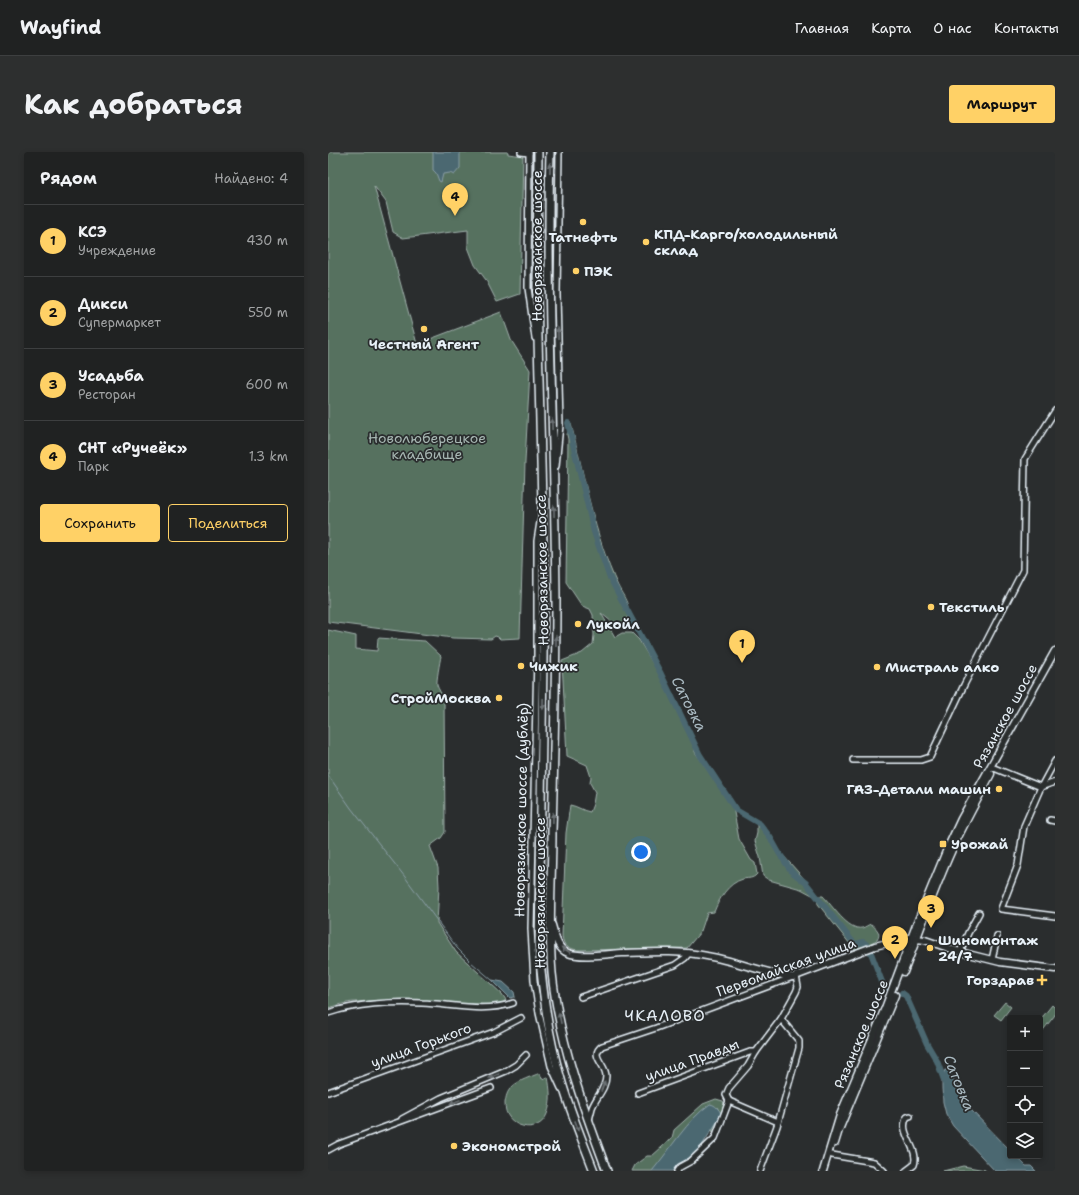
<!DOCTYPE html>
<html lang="ru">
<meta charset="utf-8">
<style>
body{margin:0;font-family:"Shantell Sans",sans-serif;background:#2d2f2f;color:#f1f3f6}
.controls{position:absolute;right:12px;bottom:12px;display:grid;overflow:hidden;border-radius:4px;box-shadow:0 2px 6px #0003}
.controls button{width:36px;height:36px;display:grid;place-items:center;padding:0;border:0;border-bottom:1px solid #3d3f40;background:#202222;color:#f1f3f6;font:20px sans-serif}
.you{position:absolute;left:313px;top:700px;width:14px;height:14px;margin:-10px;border:3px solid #fff;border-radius:50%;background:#1a73e8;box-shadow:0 0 0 6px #1a73e833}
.badge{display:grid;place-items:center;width:26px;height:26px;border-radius:50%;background:#ffd166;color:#111;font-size:13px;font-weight:700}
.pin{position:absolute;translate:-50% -33px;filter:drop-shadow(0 1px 2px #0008)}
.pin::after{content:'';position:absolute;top:21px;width:14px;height:12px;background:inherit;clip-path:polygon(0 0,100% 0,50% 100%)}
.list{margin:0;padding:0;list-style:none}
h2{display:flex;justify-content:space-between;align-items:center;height:52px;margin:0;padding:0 16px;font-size:17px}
h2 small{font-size:13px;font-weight:400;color:#a2a4a5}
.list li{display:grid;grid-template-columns:26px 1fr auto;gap:12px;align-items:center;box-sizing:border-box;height:72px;padding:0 16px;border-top:1px solid #3d3f40}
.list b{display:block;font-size:15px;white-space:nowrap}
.list p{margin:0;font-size:13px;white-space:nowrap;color:#a2a4a5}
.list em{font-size:13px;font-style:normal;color:#a2a4a5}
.actions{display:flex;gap:8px;padding:12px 16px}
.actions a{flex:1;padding:9px 0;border:1px solid #ffd166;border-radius:4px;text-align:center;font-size:14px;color:#ffd166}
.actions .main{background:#ffd166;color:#111}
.icon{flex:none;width:22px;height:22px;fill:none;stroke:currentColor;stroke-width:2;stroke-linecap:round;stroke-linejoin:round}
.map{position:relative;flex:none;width:727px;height:1019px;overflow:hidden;border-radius:4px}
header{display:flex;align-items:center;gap:24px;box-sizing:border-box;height:56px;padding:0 20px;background:#202222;border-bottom:1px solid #3d3f40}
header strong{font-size:19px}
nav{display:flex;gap:22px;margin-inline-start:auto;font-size:14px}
.intro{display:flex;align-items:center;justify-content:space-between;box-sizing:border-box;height:96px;padding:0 24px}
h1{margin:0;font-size:28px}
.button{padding:10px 18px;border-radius:4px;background:#ffd166;color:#111;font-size:14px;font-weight:700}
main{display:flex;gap:24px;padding:0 24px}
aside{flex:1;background:#202222;border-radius:4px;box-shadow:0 2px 6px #0003}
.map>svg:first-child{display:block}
.green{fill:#57715f;stroke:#a0b1ac}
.water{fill:#4c6871;stroke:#8a9fa7}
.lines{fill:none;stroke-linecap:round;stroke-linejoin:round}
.stream{stroke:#8a9fa7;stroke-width:1}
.river{stroke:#4c6871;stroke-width:6}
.minor-casing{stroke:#e8f1f8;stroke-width:8}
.major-casing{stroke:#e8f1f8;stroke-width:9}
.highway-casing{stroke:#e8f1f8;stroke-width:10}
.minor{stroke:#2a2d2e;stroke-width:5}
.major{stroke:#2a2d2e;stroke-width:6}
.highway{stroke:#2a2d2e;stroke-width:7}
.oneway{fill:#6c7275}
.poi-dot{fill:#ffd166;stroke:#2a2d2e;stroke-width:1.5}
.labels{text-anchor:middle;stroke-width:3.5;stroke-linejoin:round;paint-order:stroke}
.poi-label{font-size:14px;font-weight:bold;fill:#e8f1f8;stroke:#2a2d2e;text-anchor:start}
.street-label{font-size:14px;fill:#e8f1f8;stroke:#2a2d2e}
.park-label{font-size:14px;fill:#a7b7b3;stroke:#2a2d2e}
.water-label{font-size:15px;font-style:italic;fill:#aabac2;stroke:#2a2d2e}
.quarter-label{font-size:16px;letter-spacing:1px;fill:#e8f1f8;stroke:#2a2d2e}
</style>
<header>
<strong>Wayfind</strong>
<nav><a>Главная</a><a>Карта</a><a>О нас</a><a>Контакты</a></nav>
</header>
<div class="intro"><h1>Как добраться</h1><a class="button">Маршрут</a></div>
<main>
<aside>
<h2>Рядом<small>Найдено: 4</small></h2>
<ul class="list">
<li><span class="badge">1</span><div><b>КСЭ</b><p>Учреждение</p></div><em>430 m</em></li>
<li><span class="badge">2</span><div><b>Дикси</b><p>Супермаркет</p></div><em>550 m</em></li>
<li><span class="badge">3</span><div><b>Усадьба</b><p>Ресторан</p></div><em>600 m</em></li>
<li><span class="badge">4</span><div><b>СНТ «Ручеёк»</b><p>Парк</p></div><em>1.3 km</em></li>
</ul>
<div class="actions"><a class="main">Сохранить</a><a>Поделиться</a></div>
</aside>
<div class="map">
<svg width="727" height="1019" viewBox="0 0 727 1019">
<rect width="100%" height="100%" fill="#2a2d2e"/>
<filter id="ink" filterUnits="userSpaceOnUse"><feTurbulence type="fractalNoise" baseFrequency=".025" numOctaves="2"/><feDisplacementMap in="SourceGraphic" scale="8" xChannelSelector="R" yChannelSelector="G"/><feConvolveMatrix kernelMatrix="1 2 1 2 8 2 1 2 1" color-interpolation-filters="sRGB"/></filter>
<g filter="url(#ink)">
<g class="green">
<polygon points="0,0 180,0 180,2 195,4 192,142 169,150 158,128 147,113 140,95 140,78 75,86 65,80 58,50 46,34 89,192 173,160 183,188 202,218 197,310 192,486 172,487 170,485 167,484 163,487 125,486 0,470"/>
<path d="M 243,272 C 257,326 266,383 290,434 C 298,449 306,457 295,473 L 285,471 L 273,461 L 287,485 L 294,481 L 304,481 L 311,488 L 330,520 L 367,594 L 367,600 L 405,655 L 411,687 L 423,708 L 427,711 L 429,722 L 427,724 C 423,727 419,726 415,727 C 400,731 391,747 386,760 L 379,761 L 373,779 L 359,796 L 250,798 C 239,796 236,795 234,784 L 238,681 L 242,653 C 249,654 255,659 262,660 L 265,652 L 267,640 L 262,631 L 263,625 L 259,613 L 239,604 L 234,509 L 254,501 L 265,492 L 266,483 L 265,463 L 262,457 L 254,454 L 238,430 L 240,287 L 239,283 L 241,273 Z"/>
<path d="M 0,478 L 28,484 L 28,497 L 49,499 L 50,486 L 97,489 L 113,504 C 112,509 108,530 109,533 C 110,537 114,542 116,547 L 117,680 L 113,686 L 102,694 L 110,716 L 111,735 L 109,771 L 128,800 L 174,842 L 178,848 C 171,855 157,852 148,852 C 108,852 67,846 27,850 C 18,850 9,854 0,856 Z"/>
<polygon points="429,672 435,674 453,701 487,739 488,742 486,744 473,737 441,728 435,724 432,705 427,689 429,681"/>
<path d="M 491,744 L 495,744 C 504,753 520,779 534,776 C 538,775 539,773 543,772 C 548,776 554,781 549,788 L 530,797 L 526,797 L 490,752 L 489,747 Z"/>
<polygon points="677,850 683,855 673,868 666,863"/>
<polygon points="724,853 727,856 727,863 712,882 712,868"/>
<path d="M 212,921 L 214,927 L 220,925 C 222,936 224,950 219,962 C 211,984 176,976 177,951 C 178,945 179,939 184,935 C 191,928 203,925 212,921 Z"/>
<polygon points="388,947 395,949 397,955 390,977 386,980 384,979 393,962 389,955 324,1019 304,1019 307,1013 319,1004 324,1004 344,986 346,978 375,952"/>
<polygon points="635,1014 657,1018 658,1019 615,1019"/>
</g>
<g class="water">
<polygon points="105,0 132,0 132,16 126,23 122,21 115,22 113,30 111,29 108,21 105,18"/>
<polygon points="164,828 175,830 186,840 187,845 182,846"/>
<polygon points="620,917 642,957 682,998 682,1004 688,1004 698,1014 703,1014 708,1019 667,1019 625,974 618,962 615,950 614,936 614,926 617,918"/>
<path d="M 382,952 C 388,953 390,957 394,962 L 371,998 L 366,1002 L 344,1019 L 324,1019 C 342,998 359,968 382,952 Z"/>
</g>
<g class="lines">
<polyline class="stream" points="0,623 23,656 77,725 129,796 143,810 164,828"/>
<g class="river">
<polyline points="240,271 266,380 281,424 333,522 372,603 408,658 432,672 442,685 451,701 464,720 478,731 525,790 528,792 535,790 539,793"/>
<polyline points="543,801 556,835 559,836"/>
<polyline points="574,841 578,844 599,892 609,909 617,931"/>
</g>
<defs>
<g id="minor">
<polyline points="193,0 201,1"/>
<polyline points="201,0 200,136 207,186"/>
<polyline points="228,314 232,273 229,142 231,0"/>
<polyline points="212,370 209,389 209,503 203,777 206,829 211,861 223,914 233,936"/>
<polyline points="525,608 593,608 602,605 636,533 695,418 697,307 727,259"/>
<polyline points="727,609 713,635 696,674 690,713 673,757 727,764"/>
<polyline points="666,616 713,635 727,630"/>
<polyline points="722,668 727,669"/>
<polyline points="632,800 640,781 651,761"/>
<polyline points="664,808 669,784"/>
<polyline points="253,845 347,813 357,806 361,801"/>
<path d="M 0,861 C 28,852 64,849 94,851 C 123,852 156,861 185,851"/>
<polyline points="0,940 166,880 193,866"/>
<polyline points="310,941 422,900 428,900"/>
<polyline points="401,949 398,943 401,936 420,914 428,900 453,867 468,840 470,835 468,824"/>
<polyline points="401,949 450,970"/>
<polyline points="74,967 113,946 178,919 188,913 198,903"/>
<path d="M 261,968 C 262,964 263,960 264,956 C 268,945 278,937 278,924 C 278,912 261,904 274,894 L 328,876 L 465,825"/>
<polyline points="0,998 11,992 163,936"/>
<polyline points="504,1003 546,1010 556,1019"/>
<polyline points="349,1019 352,1015 363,1009 387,986 401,949"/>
<polyline points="432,1019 449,974 471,896 471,889 453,867"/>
<path d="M 578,1019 L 586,1013 C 592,996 569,981 579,965 L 582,964"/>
</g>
<g id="major">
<path d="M 224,773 C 227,783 229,797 240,801 C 252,806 280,802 294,801 C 323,800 351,798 379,804 C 408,809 436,821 465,825 L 547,794 L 580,786 L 597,788 L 632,800 L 672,810 L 727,817"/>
<path d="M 576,820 C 592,779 606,738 624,698 C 636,672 650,647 663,622"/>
<polyline points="507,991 511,978 567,843"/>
<polyline points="495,1019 512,963 557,856 588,773 619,697 633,667 727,499"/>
</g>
<g id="highway">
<path d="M 210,0 L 209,145 L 216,434 L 211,798 C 215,841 220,883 232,924 C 241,957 254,987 266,1019"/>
<path d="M 222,0 C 218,150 227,299 228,449 C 228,526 226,604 224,681 C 224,726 220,776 224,821 C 231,889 255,955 279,1019"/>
</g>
</defs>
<use href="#minor" class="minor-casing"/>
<use href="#major" class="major-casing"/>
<use href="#highway" class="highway-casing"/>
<use href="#minor" class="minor"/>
<use href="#major" class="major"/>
<use href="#highway" class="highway"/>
</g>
<defs><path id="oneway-solid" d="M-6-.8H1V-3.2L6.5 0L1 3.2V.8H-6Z"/></defs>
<g class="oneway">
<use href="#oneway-solid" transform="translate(222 16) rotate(-89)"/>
<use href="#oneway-solid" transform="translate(230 181) rotate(-91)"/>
<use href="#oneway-solid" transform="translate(224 272) rotate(-91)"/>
<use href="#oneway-solid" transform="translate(226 359) rotate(-91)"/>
<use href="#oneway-solid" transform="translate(228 489) rotate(-90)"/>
<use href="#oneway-solid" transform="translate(215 552) rotate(91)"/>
<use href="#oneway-solid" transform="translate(225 666) rotate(-89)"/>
<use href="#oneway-solid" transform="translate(238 798) rotate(-148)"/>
<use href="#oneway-solid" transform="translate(232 866) rotate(-101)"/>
<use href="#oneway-solid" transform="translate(166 924) rotate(158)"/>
<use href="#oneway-solid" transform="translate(275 934) rotate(-70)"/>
<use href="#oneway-solid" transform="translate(127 950) rotate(159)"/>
<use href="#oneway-solid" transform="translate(249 974) rotate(69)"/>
</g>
</g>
<g class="poi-dot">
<circle cx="255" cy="70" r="4"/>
<circle cx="318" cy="90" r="4"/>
<circle cx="248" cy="119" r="4"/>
<circle cx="96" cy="177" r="4"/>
<circle cx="603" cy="455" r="4"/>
<circle cx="250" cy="472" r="4"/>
<circle cx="193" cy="514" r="4"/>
<circle cx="549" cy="515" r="4"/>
<circle cx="171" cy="546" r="4"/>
<circle cx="671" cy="637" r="4"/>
<rect x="611" y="688" width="8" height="8" rx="2"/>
<circle cx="602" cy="796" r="4"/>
<path d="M712 822h4v4h4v4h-4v4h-4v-4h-4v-4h4z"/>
<circle cx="126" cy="994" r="4"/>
</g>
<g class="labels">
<g class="poi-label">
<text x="326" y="87">КПД-Карго/холодильный<tspan x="326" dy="16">склад</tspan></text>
<text x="255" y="90" text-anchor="middle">Татнефть</text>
<text x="256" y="124">ПЭК</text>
<text x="96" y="197" text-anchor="middle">Честный Агент</text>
<text x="611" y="460">Текстиль</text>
<text x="258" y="477">Лукойл</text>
<text x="201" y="519">Чижик</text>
<text x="557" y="520">Мистраль алко</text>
<text x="163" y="551" text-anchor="end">СтройМосква</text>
<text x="663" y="642" text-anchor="end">ГАЗ-Детали машин</text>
<text x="623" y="697">Урожай</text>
<text x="610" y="793">Шиномонтаж<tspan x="610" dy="16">24/7</tspan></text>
<text x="706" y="833" text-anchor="end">Горздрав</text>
<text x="134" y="999">Экономстрой</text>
</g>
<g class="street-label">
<text transform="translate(209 94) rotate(-90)" y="5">Новорязанское шоссе</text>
<text transform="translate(214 418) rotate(-91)" y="5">Новорязанское шоссе</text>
<text transform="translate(677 564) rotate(-61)" y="5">Рязанское шоссе</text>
<text transform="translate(193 658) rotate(-89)" y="5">Новорязанское шоссе (дублёр)</text>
<text transform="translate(212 741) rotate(-90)" y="5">Новорязанское шоссе</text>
<text transform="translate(458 815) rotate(-20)" y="5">Первомайская улица</text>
<text transform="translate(533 882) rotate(-67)" y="5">Рязанское шоссе</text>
<text transform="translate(93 893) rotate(-20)" y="5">улица Горького</text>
<text transform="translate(364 908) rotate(-20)" y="5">улица Правды</text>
</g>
<g class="park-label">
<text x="99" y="291">Новолюберецкое<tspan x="99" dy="16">кладбище</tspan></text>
</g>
<g class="water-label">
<text transform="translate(361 552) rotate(63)" y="5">Сатовка</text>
<text transform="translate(631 931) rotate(68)" y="5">Сатовка</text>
</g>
<g class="quarter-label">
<text x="337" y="869">ЧКАЛОВО</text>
</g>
</g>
</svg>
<div class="controls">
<button>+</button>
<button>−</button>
<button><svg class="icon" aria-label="locate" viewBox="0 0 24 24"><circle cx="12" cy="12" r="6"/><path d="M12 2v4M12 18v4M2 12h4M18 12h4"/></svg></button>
<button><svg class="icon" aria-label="layers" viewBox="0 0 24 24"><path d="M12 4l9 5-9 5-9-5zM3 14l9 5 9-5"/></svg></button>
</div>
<div class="you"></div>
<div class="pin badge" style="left:414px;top:511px">1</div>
<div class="pin badge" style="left:567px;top:807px">2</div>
<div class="pin badge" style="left:603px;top:776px">3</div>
<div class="pin badge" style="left:127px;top:64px">4</div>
</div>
</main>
